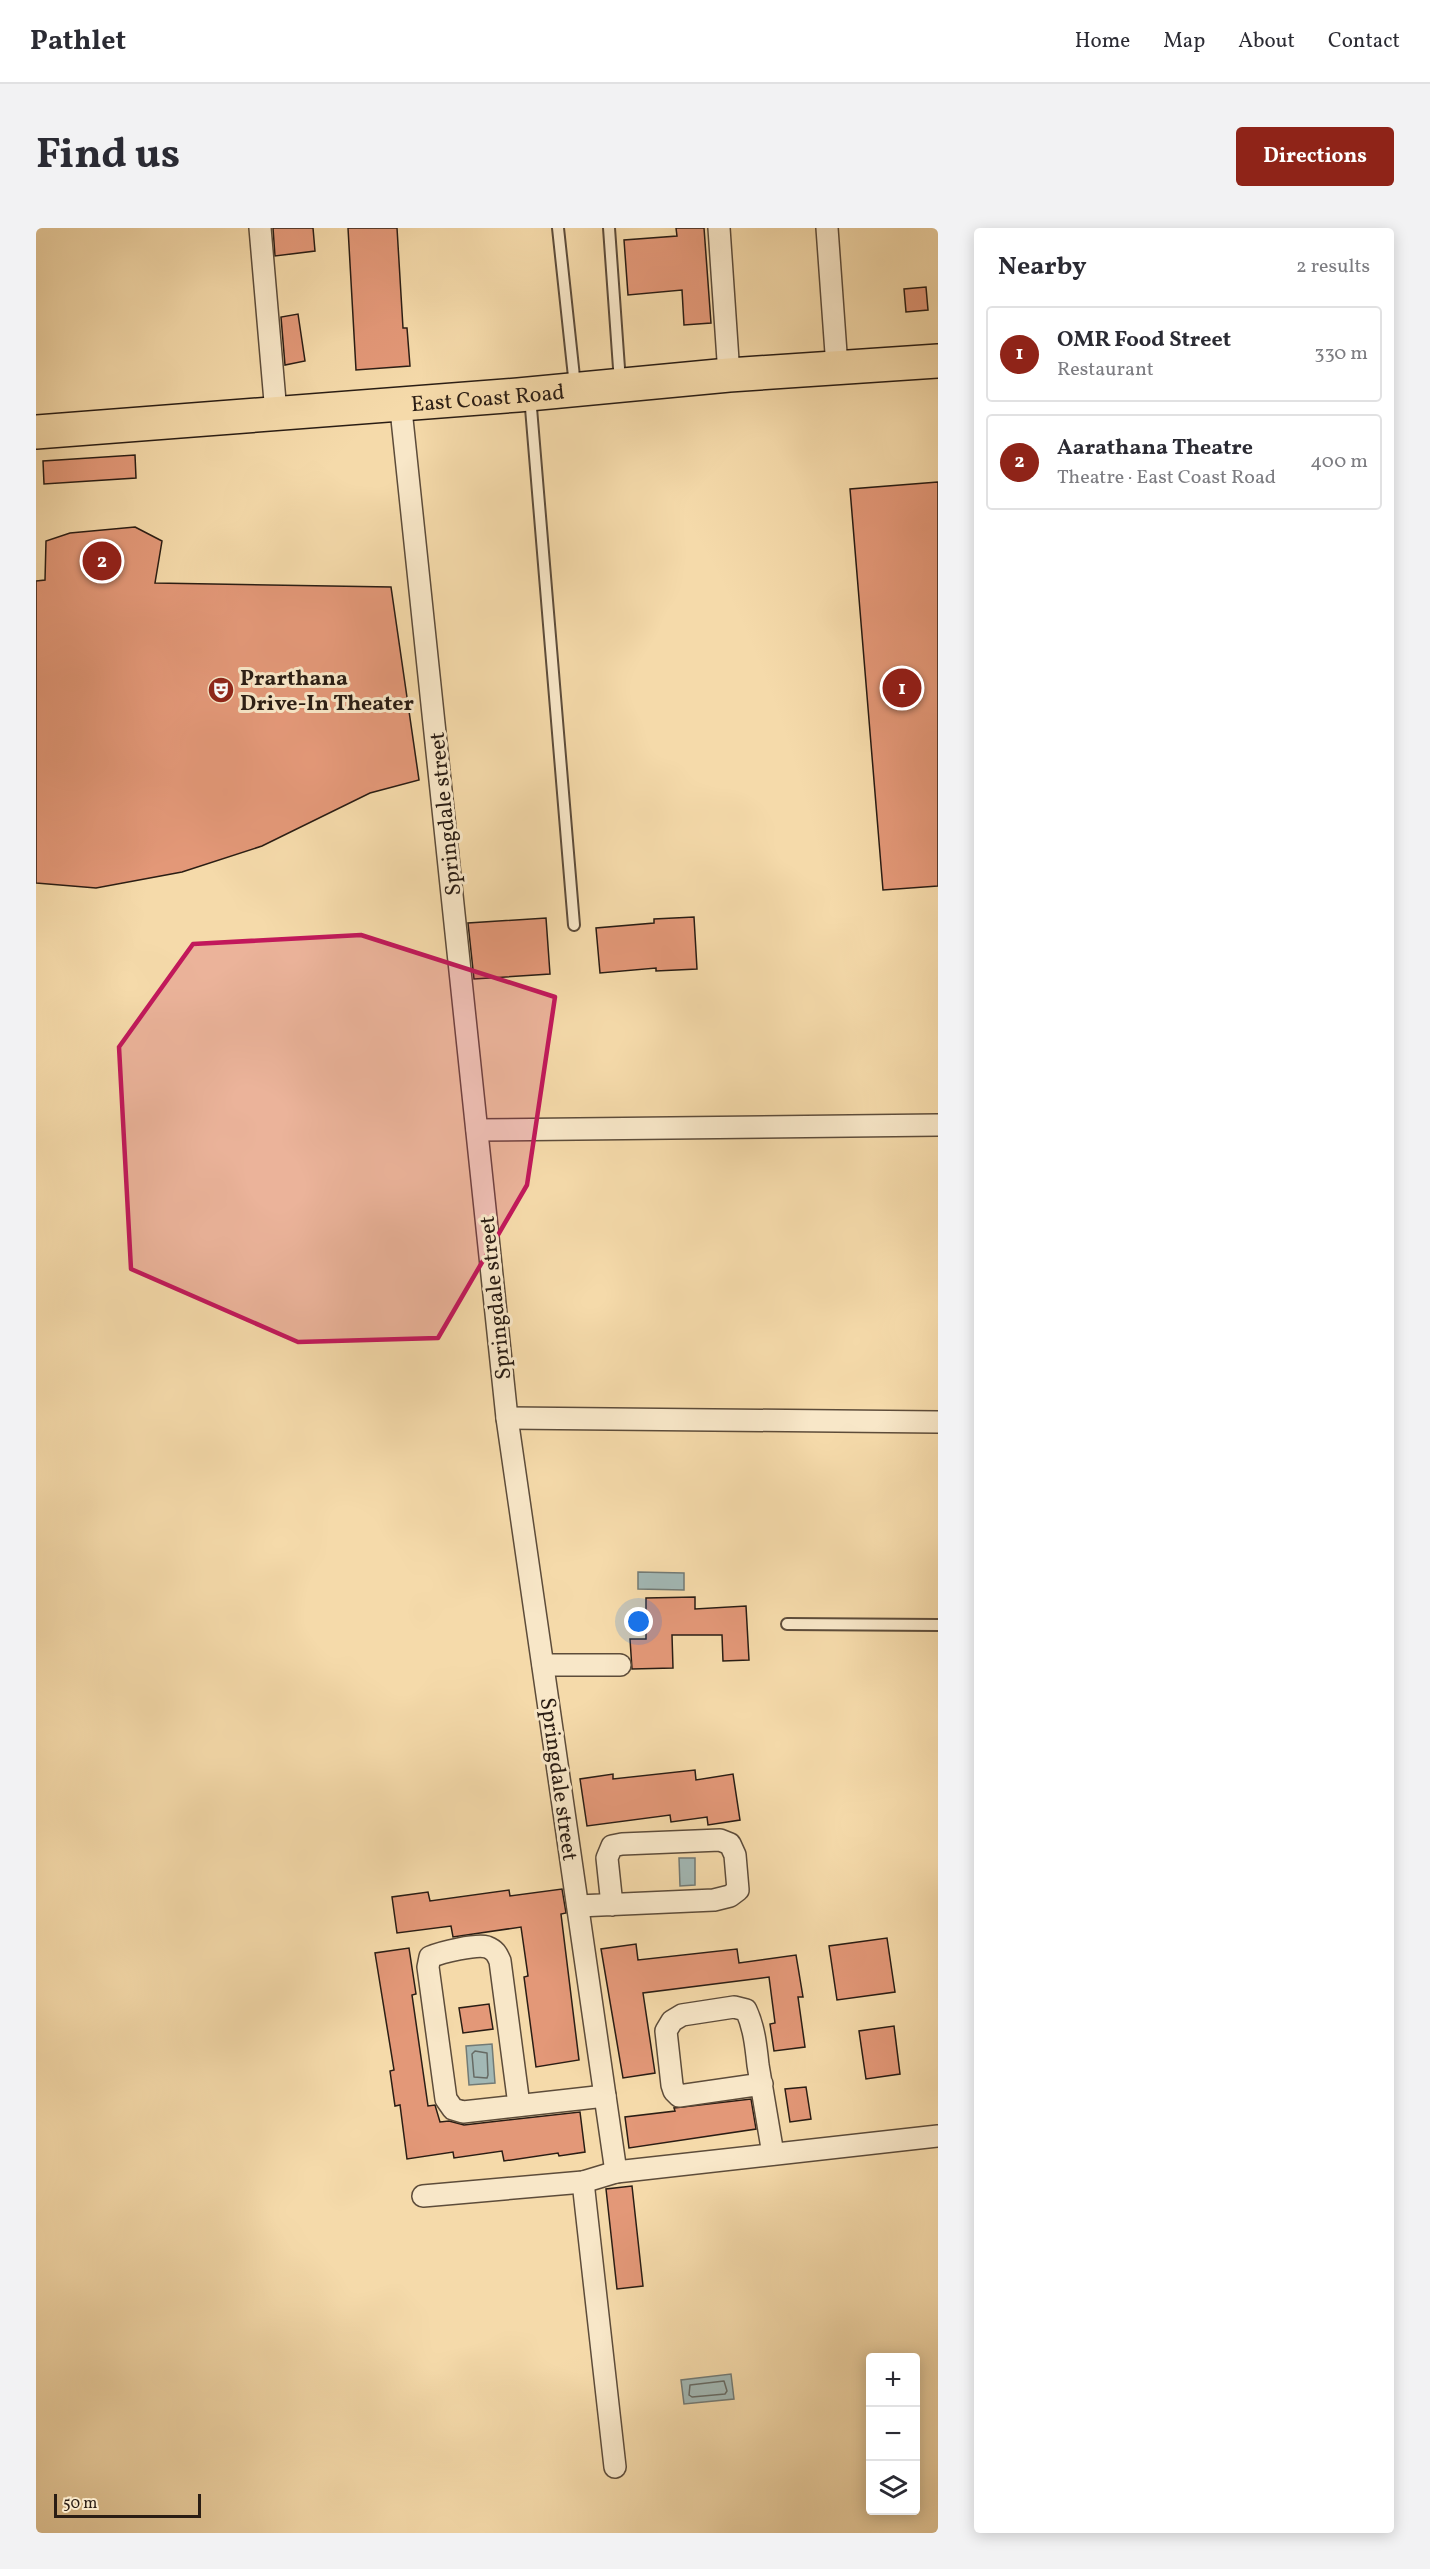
<!DOCTYPE html>
<meta charset="utf-8">
<style>
body{margin:0;font-family:Vollkorn,serif;background:#f2f2f3;color:#2b2b33}
.controls{position:absolute;right:18px;bottom:18px;display:grid;overflow:hidden;border-radius:6px;box-shadow:0 3px 15px #0003}
.controls button{width:54px;height:54px;display:grid;place-items:center;padding:0;border:0;border-bottom:2px solid #e1e1e2;background:#fff;color:#2b2b33;font:30px sans-serif}
.scale{position:absolute;left:18px;bottom:15px;width:147px;box-sizing:border-box;padding-left:6px;border:3px solid #2a1d14;border-top:0;font-size:16px;line-height:21px;white-space:nowrap;color:#2a1d14;-webkit-text-stroke:4px #f8e7c8;paint-order:stroke}
.you{position:absolute;left:603px;top:1394px;width:21px;height:21px;margin:-15px;border:4px solid #fff;border-radius:50%;background:#1a73e8;box-shadow:0 0 0 9px #1a73e833}
.badge{display:grid;place-items:center;width:39px;height:39px;border-radius:50%;background:#8f2418;color:#fff;font-size:20px;font-weight:700}
.pin{position:absolute;translate:-50% -50%;border:3px solid #fff;box-shadow:0 2px 6px #0006}
.list{margin:0;padding:0;list-style:none}
h2{display:flex;justify-content:space-between;align-items:center;height:78px;margin:0;padding:0 24px;font-size:26px}
h2 small{font-size:20px;font-weight:400;color:#7c7c81}
.list li{display:grid;grid-template-columns:39px 1fr auto;gap:18px;align-items:center;box-sizing:border-box;height:96px;margin:0 12px 12px;padding:0 12px;border:2px solid #e1e1e2;border-radius:6px}
.list b{display:block;font-size:22px;white-space:nowrap}
.list p{margin:0;font-size:20px;white-space:nowrap;color:#7c7c81}
.list em{font-size:20px;font-style:normal;color:#7c7c81}
.icon{flex:none;width:33px;height:33px;fill:none;stroke:currentColor;stroke-width:2;stroke-linecap:round;stroke-linejoin:round}
.map{position:relative;flex:none;width:902px;height:2305px;overflow:hidden;border-radius:6px}
header{display:flex;align-items:center;gap:36px;box-sizing:border-box;height:84px;padding:0 30px;background:#fff;border-bottom:2px solid #e1e1e2}
header strong{font-size:28px}
nav{display:flex;gap:33px;margin-inline-start:auto;font-size:21px}
.intro{display:flex;align-items:center;justify-content:space-between;box-sizing:border-box;height:144px;padding:0 36px}
h1{margin:0;font-size:42px}
.button{padding:15px 27px;border-radius:6px;background:#8f2418;color:#fff;font-size:21px;font-weight:700}
main{display:flex;gap:36px;padding:0 36px}
aside{flex:1;background:#fff;border-radius:6px;box-shadow:0 3px 15px #0003}
.map>svg:first-child{display:block}
.water{fill:#a2b8b5;stroke:#727a75;stroke-width:1.5}
.lines{fill:none;stroke-linecap:round;stroke-linejoin:round}
.shore{stroke:#666a64;stroke-width:1.5}
.building{fill:#e39878;stroke:#2a1d14;stroke-width:1.5}
.lane-casing{stroke:#5d4c3a;stroke-width:14}
.street-casing{stroke:#5d4c3a;stroke-width:24}
.primary-casing{stroke:#2a1d14;stroke-width:36}
.lane{stroke:#f8e7c8;stroke-width:10}
.street{stroke:#f8e7c8;stroke-width:21}
.primary{stroke:#f5daaa;stroke-width:33}
.marked{fill:#c2185b;fill-opacity:0.2;stroke:#c2185b;stroke-width:4.5;stroke-linejoin:round}
.labels{text-anchor:middle;stroke-width:6;stroke-linejoin:round;paint-order:stroke}
.street-label{font-size:22px;fill:#2a1d14;stroke:#f8e7c8}
.poi-label{font-size:22px;font-weight:bold;fill:#2a1d14;stroke:#f8e7c8;text-anchor:start}
</style>
<header>
<strong>Pathlet</strong>
<nav><a>Home</a><a>Map</a><a>About</a><a>Contact</a></nav>
</header>
<div class="intro"><h1>Find us</h1><a class="button">Directions</a></div>
<main>
<div class="map">
<svg width="902" height="2305" viewBox="0 0 902 2305">
<rect width="100%" height="100%" fill="#f5daaa"/>
<filter id="stains"><feTurbulence type="fractalNoise" baseFrequency=".00333" numOctaves="4"/><feColorMatrix values="0 0 0 0 .2 0 0 0 0 .09 0 0 0 0 .02 0 0 0 .5 -.17"/></filter>
<radialGradient id="worn" r=".72"><stop offset=".6" stop-color="#630" stop-opacity="0"/><stop offset="1" stop-color="#630" stop-opacity=".3"/></radialGradient>
<g class="water">
<polygon points="602,1344 648,1345 648,1362 602,1361"/>
<polygon points="643,1630 659,1630 659,1657 644,1658"/>
<polygon points="456,1816 459,1855 433,1857 430,1818"/>
<polygon points="695,2146 698,2171 648,2176 645,2152"/>
</g>
<g class="lines">
<g class="shore">
<polygon points="439,1823 451,1825 452,1847 451,1850 438,1849 436,1826"/>
<polygon points="688,2153 691,2163 689,2166 656,2169 653,2167 654,2157"/>
</g>
</g>
<g class="building">
<polygon points="237,0 277,0 279,23 239,28"/>
<polygon points="312,0 361,0 367,100 371,100 374,138 320,142"/>
<polygon points="640,0 668,0 675,95 648,97 646,62 592,67 588,12 641,8"/>
<polygon points="890,59 892,82 870,84 868,61"/>
<polygon points="262,86 269,133 249,137 245,89"/>
<polygon points="99,227 100,250 8,256 7,233"/>
<polygon points="902,254 902,658 847,662 814,261"/>
<polygon points="99,299 126,313 119,355 355,359 383,552 334,565 226,618 146,644 60,660 0,655 0,353 9,352 10,313 34,305"/>
<polygon points="658,689 661,741 620,743 620,740 564,745 560,700 618,695 618,691"/>
<polygon points="510,690 514,746 438,751 432,695"/>
<polygon points="659,1369 659,1381 710,1378 713,1432 687,1433 686,1407 636,1407 637,1440 596,1441 594,1411 610,1411 610,1370"/>
<polygon points="659,1542 660,1552 697,1546 704,1592 672,1597 671,1589 635,1594 634,1587 551,1598 544,1551 577,1546 577,1551"/>
<polygon points="526,1661 530,1685 525,1686 543,1832 500,1839 488,1749 492,1748 485,1699 417,1709 415,1698 361,1705 356,1669 392,1664 394,1673 473,1662 474,1668"/>
<polygon points="851,1710 859,1764 801,1772 793,1718"/>
<polygon points="600,1716 602,1732 701,1721 703,1735 760,1727 767,1769 762,1769 769,1819 738,1823 734,1796 739,1795 733,1749 607,1765 619,1845 587,1850 565,1721"/>
<polygon points="373,1720 380,1766 376,1767 392,1878 399,1877 404,1894 413,1893 428,1897 544,1884 549,1924 523,1928 522,1925 468,1933 466,1923 418,1930 417,1924 371,1931 364,1877 359,1878 354,1843 358,1842 339,1725"/>
<polygon points="453,1776 457,1801 427,1805 423,1780"/>
<polygon points="858,1798 864,1846 830,1851 823,1803"/>
<polygon points="770,1859 775,1891 754,1894 749,1861"/>
<polygon points="715,1871 720,1901 593,1920 589,1889 639,1883 638,1880"/>
<polygon points="596,1958 607,2058 581,2061 570,1961"/>
</g>
<g class="lines">
<defs>
<g id="lane">
<polyline points="522,0 539,158"/>
<polyline points="573,0 584,154"/>
<polyline points="495,180 538,697"/>
<polyline points="751,1396 902,1397"/>
</g>
<g id="street">
<polyline points="224,0 240,185"/>
<polyline points="683,0 693,147"/>
<polyline points="791,0 801,139"/>
<polyline points="366,191 471,1190 580,1944"/>
<polyline points="441,902 902,897"/>
<polyline points="471,1190 902,1194"/>
<polyline points="507,1437 584,1437"/>
<polyline points="542,1678 678,1672 694,1668 702,1662 699,1627 694,1616 684,1612 586,1616 576,1618 571,1630 576,1677"/>
<path d="M 726,1856 L 643,1868 L 638,1863 L 636,1857 L 630,1803 L 636,1793 L 646,1787 L 698,1779 L 710,1782 C 718,1799 720,1818 722,1837 C 727,1867 732,1897 737,1926"/>
<path d="M 483,1877 L 464,1733 C 461,1726 459,1722 451,1719 C 440,1716 406,1724 394,1729 L 392,1739 L 410,1871 L 417,1881 L 427,1884 L 569,1868"/>
<polyline points="547,1954 579,2239"/>
<polyline points="387,1968 547,1954 580,1944 902,1908"/>
</g>
<g id="primary">
<path id="s1" d="M 0,204 L 482,167 L 693,147 L 902,133"/>
</g>
</defs>
<use href="#lane" class="lane-casing"/>
<use href="#street" class="street-casing"/>
<use href="#primary" class="primary-casing"/>
<use href="#lane" class="lane"/>
<use href="#street" class="street"/>
<use href="#primary" class="primary"/>
</g>
<path class="marked" d="M 325,707 L 519,769 L 491,957 L 402,1110 L 262,1114 L 95,1041 L 83,819 L 157,716 Z"/>
<defs>
<symbol id="theatre-disc" viewBox="-11 -11 22 22"><circle r="9.5" fill="#8f2418" stroke="#f8e7c8"/><path d="M-5-5.5Q0-4 5-5.5V0Q5 5 0 6Q-5 5-5 0ZM-3.3-2.5H-1v1.5H-3.3ZM1-2.5H3.3v1.5H1ZM-2.8 1Q0 5.5 2.8 1Z" fill="#fff"/></symbol>
</defs>
<g fill-rule="evenodd">
<use href="#theatre-disc" x="170" y="447" width="30" height="30"/>
</g>
<g class="labels">
<g class="street-label">
<text dy="8" stroke="none"><textPath href="#s1" startOffset="453">East Coast Road</textPath></text>
<text transform="translate(408 586) rotate(-96)" y="8">Springdale street</text>
<text transform="translate(458 1070) rotate(-96)" y="8">Springdale street</text>
<text transform="translate(524 1551) rotate(82)" y="8">Springdale street</text>
</g>
<g class="poi-label">
<text x="204" y="457">Prarthana<tspan x="204" dy="25">Drive-In Theater</tspan></text>
</g>
</g>
<rect width="100%" height="100%" filter="url(#stains)"/>
<rect width="100%" height="100%" fill="url(#worn)"/>
</svg>
<div class="controls">
<button>+</button>
<button>−</button>
<button><svg class="icon" aria-label="layers" viewBox="0 0 24 24"><path d="M12 4l9 5-9 5-9-5zM3 14l9 5 9-5"/></svg></button>
</div>
<div class="scale">50 m</div>
<div class="you"></div>
<div class="pin badge" style="left:866px;top:460px">1</div>
<div class="pin badge" style="left:66px;top:333px">2</div>
</div>
<aside>
<h2>Nearby<small>2 results</small></h2>
<ul class="list">
<li><span class="badge">1</span><div><b>OMR Food Street</b><p>Restaurant</p></div><em>330 m</em></li>
<li><span class="badge">2</span><div><b>Aarathana Theatre</b><p>Theatre · East Coast Road</p></div><em>400 m</em></li>
</ul>
</aside>
</main>
